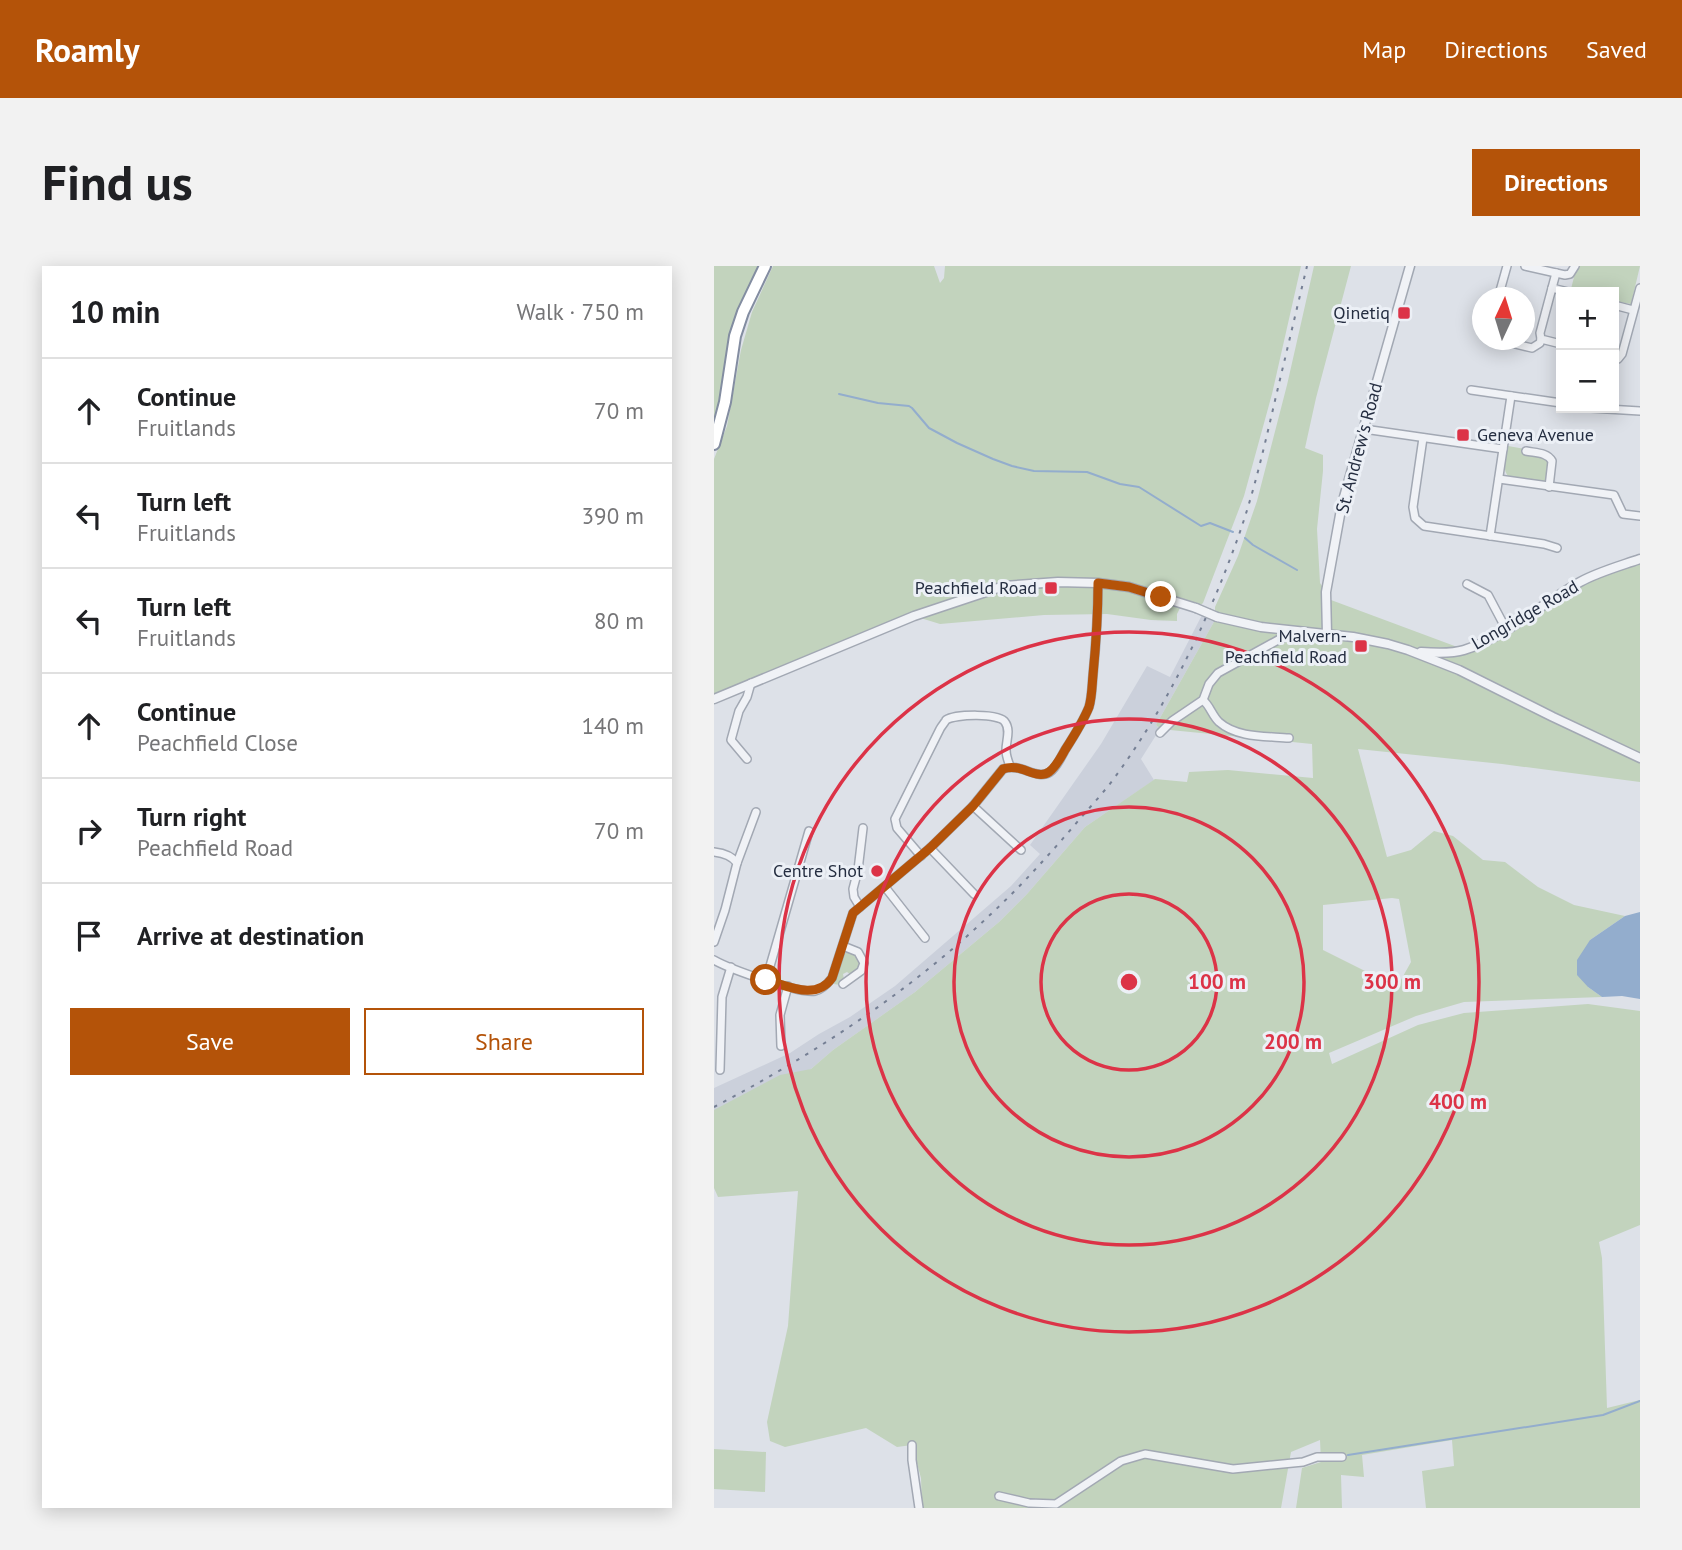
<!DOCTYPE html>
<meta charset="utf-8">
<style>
body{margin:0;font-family:"PT Sans",sans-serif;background:#f2f2f2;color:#202124}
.controls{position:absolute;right:21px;top:21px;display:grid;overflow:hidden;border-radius:0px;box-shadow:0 4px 18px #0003}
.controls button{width:63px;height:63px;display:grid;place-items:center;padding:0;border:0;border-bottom:2px solid #e0e0e0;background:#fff;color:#202124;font:35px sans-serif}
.compass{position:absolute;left:758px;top:21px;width:63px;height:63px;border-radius:50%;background:#fff;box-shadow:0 4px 18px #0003;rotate:4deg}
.stop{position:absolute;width:21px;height:21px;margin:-16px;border:5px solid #b45309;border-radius:50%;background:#fff}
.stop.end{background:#b45309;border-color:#fff;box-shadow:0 2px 7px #0008}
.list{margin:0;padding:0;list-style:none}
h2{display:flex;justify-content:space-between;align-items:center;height:91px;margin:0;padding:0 28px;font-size:30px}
h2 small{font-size:23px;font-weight:400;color:#757577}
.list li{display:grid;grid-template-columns:46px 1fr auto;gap:21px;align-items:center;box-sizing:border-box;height:105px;padding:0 28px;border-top:2px solid #e0e0e0}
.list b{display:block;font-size:26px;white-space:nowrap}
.list p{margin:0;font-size:23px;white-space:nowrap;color:#757577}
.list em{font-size:23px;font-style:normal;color:#757577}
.actions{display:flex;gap:14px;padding:21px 28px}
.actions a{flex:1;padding:16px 0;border:2px solid #b45309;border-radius:0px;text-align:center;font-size:24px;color:#b45309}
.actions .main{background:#b45309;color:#fff}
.icon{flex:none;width:38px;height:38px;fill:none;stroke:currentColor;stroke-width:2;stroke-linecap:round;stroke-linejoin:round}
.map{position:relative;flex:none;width:926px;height:1242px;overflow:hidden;border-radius:0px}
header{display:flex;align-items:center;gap:42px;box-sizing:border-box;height:98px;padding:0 35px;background:#b45309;color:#fff}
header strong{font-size:33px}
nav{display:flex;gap:38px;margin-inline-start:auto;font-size:24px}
.intro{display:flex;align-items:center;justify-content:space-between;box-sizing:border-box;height:168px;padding:0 42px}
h1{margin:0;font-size:49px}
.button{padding:18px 32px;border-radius:0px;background:#b45309;color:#fff;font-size:24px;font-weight:700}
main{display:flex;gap:42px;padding:0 42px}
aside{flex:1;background:#fff;border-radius:0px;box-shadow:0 4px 18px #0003}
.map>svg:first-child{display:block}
.built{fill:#cbd0db}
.green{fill:#c2d3bd;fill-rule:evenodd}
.water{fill:#93adcd}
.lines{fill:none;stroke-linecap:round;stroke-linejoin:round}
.stream{stroke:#93adcd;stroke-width:2}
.minor-casing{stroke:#a2a8b3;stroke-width:10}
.tertiary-casing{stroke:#a2a8b3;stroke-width:11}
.trunk-casing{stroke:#838da1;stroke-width:14}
.minor{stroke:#f0f2f6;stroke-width:7}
.tertiary{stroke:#f0f2f6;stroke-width:8}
.trunk{stroke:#fff;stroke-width:10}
.rail{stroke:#757f94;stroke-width:2;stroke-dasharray:3.5 7;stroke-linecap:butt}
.tertiary-bridge-casing{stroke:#a2a8b3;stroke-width:11;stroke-linecap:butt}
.tertiary-bridge{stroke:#f0f2f6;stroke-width:8}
.route{stroke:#b45309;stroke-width:9}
.ring{fill:none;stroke:#dc3347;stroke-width:3.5}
.poi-dot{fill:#dc3347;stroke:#ecf0f6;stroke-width:2.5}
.labels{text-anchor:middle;stroke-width:6;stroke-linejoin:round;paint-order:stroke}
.poi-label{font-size:18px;fill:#252e41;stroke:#ecf0f6;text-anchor:end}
.street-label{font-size:18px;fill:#252e41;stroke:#ecf0f6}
.centre{fill:#dc3347;stroke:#ecf0f6;stroke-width:3.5}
.ring-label{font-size:21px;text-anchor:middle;font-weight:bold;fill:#dc3347;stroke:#ecf0f6;stroke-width:6;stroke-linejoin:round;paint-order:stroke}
</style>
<header>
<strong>Roamly</strong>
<nav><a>Map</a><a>Directions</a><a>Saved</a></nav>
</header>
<div class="intro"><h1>Find us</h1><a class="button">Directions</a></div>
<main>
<aside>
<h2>10 min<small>Walk · 750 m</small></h2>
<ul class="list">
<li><svg class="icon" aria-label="ahead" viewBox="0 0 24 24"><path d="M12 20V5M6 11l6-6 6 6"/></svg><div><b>Continue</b><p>Fruitlands</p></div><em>70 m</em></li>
<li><svg class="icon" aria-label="left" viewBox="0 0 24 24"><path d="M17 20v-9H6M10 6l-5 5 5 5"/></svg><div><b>Turn left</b><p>Fruitlands</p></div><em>390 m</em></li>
<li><svg class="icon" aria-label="left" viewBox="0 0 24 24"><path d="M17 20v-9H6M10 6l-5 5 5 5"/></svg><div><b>Turn left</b><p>Fruitlands</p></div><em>80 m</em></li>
<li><svg class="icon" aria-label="ahead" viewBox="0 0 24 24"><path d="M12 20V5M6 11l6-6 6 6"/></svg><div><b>Continue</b><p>Peachfield Close</p></div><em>140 m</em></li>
<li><svg class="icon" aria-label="right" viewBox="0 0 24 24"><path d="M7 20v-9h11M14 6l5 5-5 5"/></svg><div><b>Turn right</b><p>Peachfield Road</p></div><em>70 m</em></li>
<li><svg class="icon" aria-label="arrive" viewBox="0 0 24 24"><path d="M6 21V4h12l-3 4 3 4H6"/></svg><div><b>Arrive at destination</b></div></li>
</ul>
<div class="actions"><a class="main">Save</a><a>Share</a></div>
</aside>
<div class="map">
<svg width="926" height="1242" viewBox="0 0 926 1242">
<rect width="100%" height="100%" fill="#dde1e8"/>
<polygon class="built" points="488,349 501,354 442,459 446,463 427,493 440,514 371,561 313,628 285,656 201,726 119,784 97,803 0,852 0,822 76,787 105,768 136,751 181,720 297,620 326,588 316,579 387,478 433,400 456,411"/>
<g class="green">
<polygon points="0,0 46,0 29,33 16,67 12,90 10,128 0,161"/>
<polygon points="59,0 220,0 226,17 230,12 231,0 587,0 558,128 530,230 489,337 480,345 466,342 463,348 463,355 437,354 393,348 330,349 226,358 200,350 0,433 0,193 13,160 27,84 38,46"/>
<path d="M 600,0 L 637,0 L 602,132 L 591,182 L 609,189 L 609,205 L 603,263 L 606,317 L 617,334 L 746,382 L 791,368 L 870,318 L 926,296 L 926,516 L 788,498 L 644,483 L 673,591 L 697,584 L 720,565 L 739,570 L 769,594 L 791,596 L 824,621 L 860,639 L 911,650 L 876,674 L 874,721 L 888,731 L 750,736 L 702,750 L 615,787 L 618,798 L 704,759 L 750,747 L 874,738 L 926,745 L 926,959 L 885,976 L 888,992 L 893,1142 L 926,1134 L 926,1242 L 712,1242 L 708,1205 L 740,1200 L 738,1174 L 648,1189 L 650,1211 L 627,1209 L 628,1242 L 582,1242 L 588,1202 L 607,1196 L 606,1174 L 577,1186 L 567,1242 L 208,1242 L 207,1212 L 198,1179 L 183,1181 L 152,1162 L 71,1181 L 56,1175 L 53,1156 L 74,1060 L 84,925 L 4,931 L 0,922 L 0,844 L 66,809 L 97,803 L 119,784 L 201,726 L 285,656 L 313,628 L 371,561 L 441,513 L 473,516 L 475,506 L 514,504 L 599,512 L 598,478 L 446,463 L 442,459 L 501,354 L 501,341 L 524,290 L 543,235 L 573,119 ZM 678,632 L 685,633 L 697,696 L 683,721 L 609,684 L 609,639 Z"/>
<polygon points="865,0 926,0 917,38 906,36 905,34 900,33 900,26 870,26 857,23 860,11"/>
<path d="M 794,180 L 811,183 L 811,188 L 835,193 L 834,214 L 831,216 L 795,211 C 787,204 792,190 794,180 Z"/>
<polygon points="133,686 138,686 143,689 148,701 137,709 133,706 129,708 130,713 126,719 120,718 130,688"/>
<polygon points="0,1183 52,1186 51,1226 0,1223"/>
</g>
<polygon class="water" points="926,646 926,733 908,730 888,731 874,721 863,709 863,694 876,674 911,650"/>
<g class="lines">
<g class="stream">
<polyline points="125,128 164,137 195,140 198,142 215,162 243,177 279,193 298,200 320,205 373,206 406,218 425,221 487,260 496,257 519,266"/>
<polyline points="531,272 539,279 583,304"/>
<polyline points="634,1189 889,1149 926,1135"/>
</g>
<defs>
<g id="minor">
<polyline points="811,0 851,9 856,8 861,0"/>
<polyline points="842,7 826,67 827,73 847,78"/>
<polyline points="838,22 854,26"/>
<polyline points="784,32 793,0"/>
<polyline points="900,39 919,44"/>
<polyline points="785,74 818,82 826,77 827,73"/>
<polyline points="900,92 904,93 908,88 926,22"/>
<polyline points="757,124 847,137"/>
<polyline points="877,142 926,145"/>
<polyline points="650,163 789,183"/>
<polyline points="709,172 699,241 701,252 710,260 830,278 843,282"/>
<path d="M 812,185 C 821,187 833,186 838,195 L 835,221"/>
<polyline points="785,213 900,229 909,248 926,250"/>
<polyline points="776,270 797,130"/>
<polyline points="753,318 774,329 792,363"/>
<path d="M 489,434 C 496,440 498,449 505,456 C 523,472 552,470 575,472"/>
<polyline points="446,467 458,455 489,434 495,418 504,407 564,374 584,366"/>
<polyline points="33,493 17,474 25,445 33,431 37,417"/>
<polyline points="259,540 307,584"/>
<polyline points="216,582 260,628"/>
<path d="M 0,586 C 9,587 18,590 23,597 L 11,644 L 0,676"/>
<path d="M 207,590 L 183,562 L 181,553 L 226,463 C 226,462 232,455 232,454 C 241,448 286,447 291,456 C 297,464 292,475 292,484 C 292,490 294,495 296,500"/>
<polyline points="23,597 42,546"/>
<polyline points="171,621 211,672"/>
<polyline points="146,641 140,631 139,623 144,604 149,562"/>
<polyline points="129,680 144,686 150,697 147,705 129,718"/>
<path d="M 0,694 C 16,703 85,728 101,725 C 108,724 114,717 118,712 L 139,647 L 216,582 L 259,540 L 289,503 C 307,496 322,515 336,506 C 343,501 347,491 351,484 C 360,470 369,456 375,441 C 378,431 378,419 379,409 C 382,378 384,348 384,317"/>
<polyline points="52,714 95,565"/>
<polyline points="67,780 66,749 74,720"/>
<polyline points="6,804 8,731 17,701"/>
<polyline points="198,1179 198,1194 205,1242"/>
<polyline points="285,1230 315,1237 342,1238 407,1195 431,1188 519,1203 589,1196 603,1191 628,1191"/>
</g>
<g id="tertiary">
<polyline points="503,351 547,361 639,371 674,378 694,384 745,404 839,451 926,492"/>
<polyline points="613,368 612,326 628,238 696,0"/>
<path d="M 707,386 C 721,387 737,388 750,384 C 792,371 828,337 866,316 C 884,306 906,300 926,293"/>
<polyline points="0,433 200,350 290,320 344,316 384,317 415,321 482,342"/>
</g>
<polyline id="trunk" points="0,178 11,136 21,70 29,46 51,0"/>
</defs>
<use href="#minor" class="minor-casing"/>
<use href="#tertiary" class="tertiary-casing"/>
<use href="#trunk" class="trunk-casing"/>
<use href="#minor" class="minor"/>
<use href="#tertiary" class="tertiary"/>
<use href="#trunk" class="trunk"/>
<path class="rail" d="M 0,841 C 99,789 197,725 278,647 C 307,620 333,591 359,561 C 373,544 388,529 401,511 C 453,440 492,359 522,277 C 540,228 551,177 563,126 C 573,84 583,42 593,0"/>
<defs>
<polyline id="tertiary-bridge" points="482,342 503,351"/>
</defs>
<use href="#tertiary-bridge" class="tertiary-bridge-casing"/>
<use href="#tertiary-bridge" class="tertiary-bridge"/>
</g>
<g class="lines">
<path class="route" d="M 52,714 C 74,720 102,735 118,712 L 139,647 L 216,582 L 259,540 L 289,503 C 307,496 322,515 335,506 C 342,501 347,491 351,484 C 360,470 369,456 375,441 C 378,431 378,419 379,409 C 382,378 384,348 384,317 L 415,321 L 447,331"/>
</g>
<g class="ring">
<circle cx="415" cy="716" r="88"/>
<circle cx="415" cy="716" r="175"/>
<circle cx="415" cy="716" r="263"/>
<circle cx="415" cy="716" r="350"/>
</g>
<g class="poi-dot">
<rect x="683" y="40" width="14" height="14" rx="3.5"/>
<rect x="742" y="162" width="14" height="14" rx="3.5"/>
<rect x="330" y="315" width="14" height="14" rx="3.5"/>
<rect x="640" y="373" width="14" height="14" rx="3.5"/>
<circle cx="163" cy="605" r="7"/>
</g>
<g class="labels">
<g class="poi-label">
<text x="676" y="53">Qinetiq</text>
<text x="763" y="175" text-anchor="start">Geneva Avenue</text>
<text x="323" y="328">Peachfield Road</text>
<text x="633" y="376">Malvern-<tspan x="633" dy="21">Peachfield Road</tspan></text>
<text x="149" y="611">Centre Shot</text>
</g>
<g class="street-label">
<text transform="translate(645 182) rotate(-75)" y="6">St. Andrew's Road</text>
<text transform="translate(811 349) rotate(-30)" y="6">Longridge Road</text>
</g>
</g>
<circle cx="415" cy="716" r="10" class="centre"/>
<g class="ring-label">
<text x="503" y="723">100 m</text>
<text x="678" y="723">300 m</text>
<text x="579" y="783">200 m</text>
<text x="744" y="843">400 m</text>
</g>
</svg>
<div class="controls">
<button>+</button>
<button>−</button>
</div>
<svg class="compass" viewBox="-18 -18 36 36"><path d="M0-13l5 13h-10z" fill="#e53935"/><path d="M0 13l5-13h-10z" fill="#757577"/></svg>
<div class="stop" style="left:52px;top:714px"></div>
<div class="stop end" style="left:447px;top:331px"></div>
</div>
</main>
